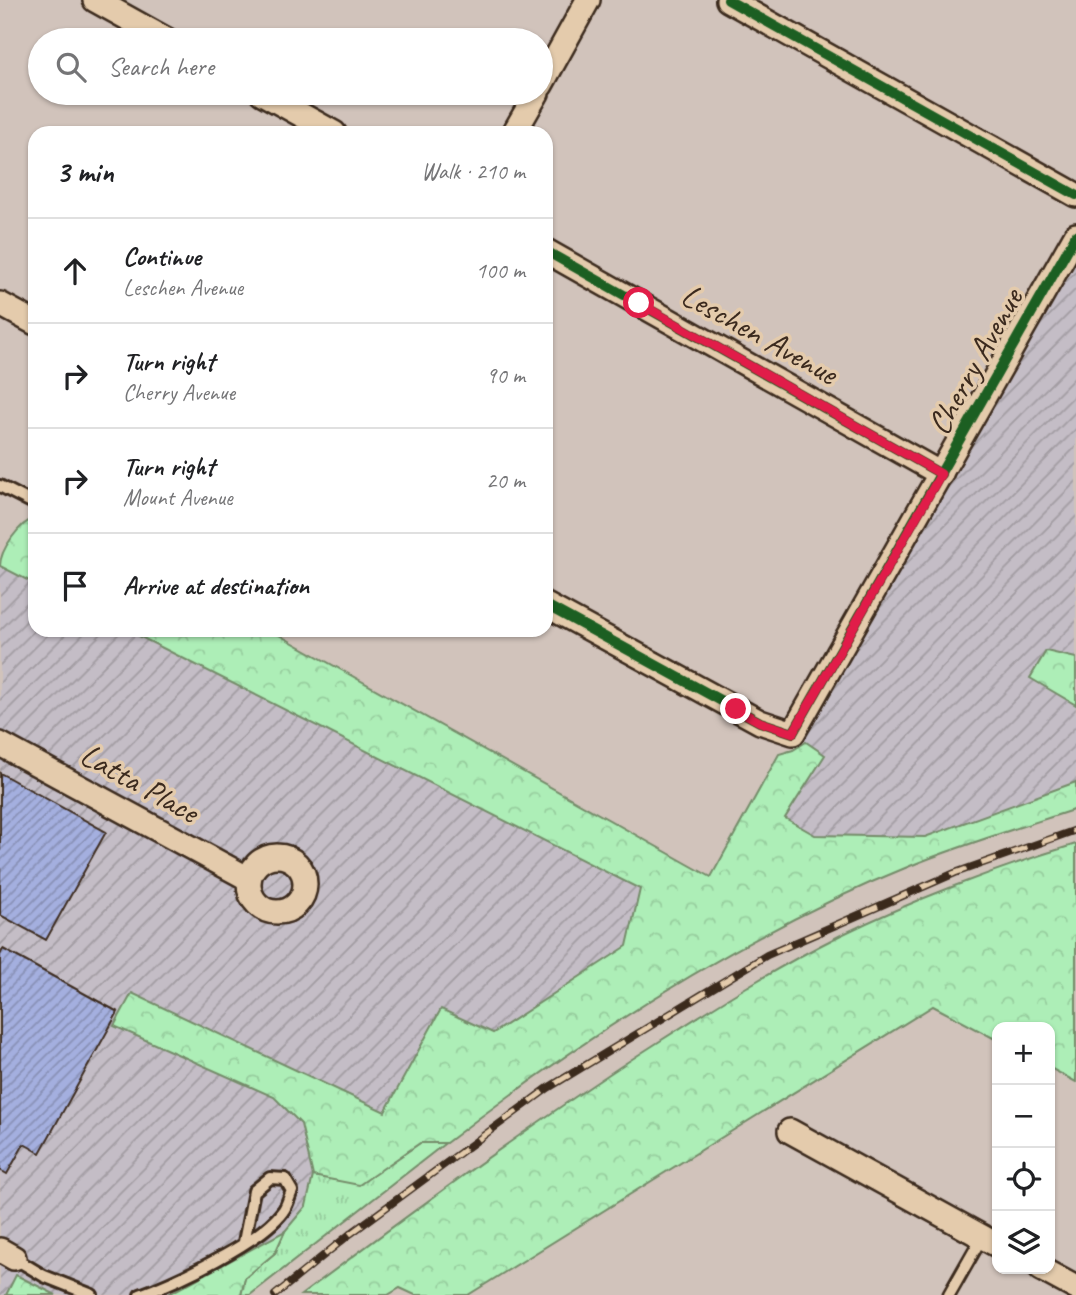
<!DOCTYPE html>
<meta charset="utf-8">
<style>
body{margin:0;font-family:Caveat,sans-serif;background:#f2f2f2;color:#202124}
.controls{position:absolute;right:21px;bottom:21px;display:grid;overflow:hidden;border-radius:14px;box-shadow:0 2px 5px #0004}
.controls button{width:63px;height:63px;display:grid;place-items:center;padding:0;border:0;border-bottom:2px solid #e0e0e0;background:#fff;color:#202124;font:35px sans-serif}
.stop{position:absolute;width:21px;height:21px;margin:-16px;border:5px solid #e11d48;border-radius:50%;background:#fff}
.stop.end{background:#e11d48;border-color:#fff;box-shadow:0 2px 7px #0008}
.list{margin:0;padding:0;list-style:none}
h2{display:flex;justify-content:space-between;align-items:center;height:91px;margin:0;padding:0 28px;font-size:30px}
h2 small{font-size:23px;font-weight:400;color:#757577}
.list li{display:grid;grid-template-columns:46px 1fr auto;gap:21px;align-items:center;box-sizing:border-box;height:105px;padding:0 28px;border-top:2px solid #e0e0e0}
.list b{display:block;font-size:26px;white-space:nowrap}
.list p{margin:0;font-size:23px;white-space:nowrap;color:#757577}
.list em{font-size:23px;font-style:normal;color:#757577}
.icon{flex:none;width:38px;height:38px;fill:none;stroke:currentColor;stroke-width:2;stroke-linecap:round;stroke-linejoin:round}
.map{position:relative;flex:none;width:1076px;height:1295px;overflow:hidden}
.search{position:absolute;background:#fff;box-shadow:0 2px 5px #0004;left:28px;top:28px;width:525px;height:77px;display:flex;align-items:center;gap:18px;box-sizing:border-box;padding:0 24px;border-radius:38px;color:#757577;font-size:26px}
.panel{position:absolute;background:#fff;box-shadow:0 2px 5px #0004;left:28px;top:126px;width:525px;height:511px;border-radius:21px}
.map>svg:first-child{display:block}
.industrial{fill:url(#industrial-furrows)}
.grass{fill:url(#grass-tufts);stroke:#748c6a;stroke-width:2}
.forest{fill:url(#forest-crowns);stroke:#748c6a;stroke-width:2}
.building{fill:url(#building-hatch);stroke:#3b2a1e;stroke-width:2}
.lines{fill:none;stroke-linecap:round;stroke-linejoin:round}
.service-casing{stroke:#3b2a1e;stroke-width:16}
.minor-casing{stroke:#3b2a1e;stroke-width:28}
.service{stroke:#e4cbac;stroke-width:10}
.minor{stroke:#e4cbac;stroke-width:23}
.rail-casing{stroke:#3b2a1e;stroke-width:8}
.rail{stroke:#e4cbac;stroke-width:5;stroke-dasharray:16;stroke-linecap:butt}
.cycleway-casing{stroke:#e4cbac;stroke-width:15}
.cycleway{stroke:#1b5e20;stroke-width:10}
.route{stroke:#e11d48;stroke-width:9}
.labels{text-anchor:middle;stroke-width:7;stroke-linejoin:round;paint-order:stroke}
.street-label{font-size:33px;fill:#3b2a1e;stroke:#e4cbac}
</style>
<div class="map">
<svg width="1076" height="1295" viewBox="0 0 1076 1295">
<defs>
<pattern id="industrial-furrows" width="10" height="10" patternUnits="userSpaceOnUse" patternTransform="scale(1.75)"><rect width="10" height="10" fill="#c4bdc6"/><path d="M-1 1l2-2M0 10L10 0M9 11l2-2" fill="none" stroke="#a09aa0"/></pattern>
<pattern id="grass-tufts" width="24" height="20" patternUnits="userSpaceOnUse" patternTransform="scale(1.75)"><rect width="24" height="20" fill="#adeeb7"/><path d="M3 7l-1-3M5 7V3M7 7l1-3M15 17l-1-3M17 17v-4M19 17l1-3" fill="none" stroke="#96cc9d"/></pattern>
<pattern id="forest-crowns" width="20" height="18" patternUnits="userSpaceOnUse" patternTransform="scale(1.75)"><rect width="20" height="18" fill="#adeeb7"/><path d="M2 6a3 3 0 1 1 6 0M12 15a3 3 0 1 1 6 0" fill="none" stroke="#96cc9d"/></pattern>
<pattern id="building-hatch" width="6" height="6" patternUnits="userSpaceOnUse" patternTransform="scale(1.75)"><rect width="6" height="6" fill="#a4afdf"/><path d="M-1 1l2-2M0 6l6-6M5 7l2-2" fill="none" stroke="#878fb4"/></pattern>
</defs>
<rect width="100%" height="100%" fill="#d1c3bb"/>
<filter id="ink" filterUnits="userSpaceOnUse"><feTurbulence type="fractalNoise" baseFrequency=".0143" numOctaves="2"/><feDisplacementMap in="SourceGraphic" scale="14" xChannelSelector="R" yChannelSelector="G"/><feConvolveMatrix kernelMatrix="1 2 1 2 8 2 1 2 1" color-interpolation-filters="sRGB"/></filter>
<g filter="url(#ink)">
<g class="industrial">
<polygon points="1076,259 1076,658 1046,651 1030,677 1076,705 1076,782 925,837 815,835 785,818 824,755 793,733 941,498"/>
<polygon points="0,566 35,584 35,630 127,630 640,888 627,946 493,1033 441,1009 385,1112 132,994 114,1026 274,1097 301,1124 313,1176 306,1206 285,1231 167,1295 56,1295 17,1275 6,1295 0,1295"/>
</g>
<polygon class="grass" points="448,1141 250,1295 241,1295 245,1278 275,1253 285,1231 306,1206 313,1176 359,1184 420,1143"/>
<g class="forest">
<path d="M 35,518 L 35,584 L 0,566 C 0,550 20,522 35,518 Z"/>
<path d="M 127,630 L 270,630 L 711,877 L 779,754 L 793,750 L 806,742 L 825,755 L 785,818 L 815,835 L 925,837 L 1076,782 L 1076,809 C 1021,827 964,844 910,866 C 746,932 586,1036 446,1143 L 420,1143 L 359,1185 L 313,1176 L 301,1124 L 274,1097 L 114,1026 L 132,993 L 385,1112 L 441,1009 L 493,1033 L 627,946 L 640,889 Z"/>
<polygon points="1046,651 1076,658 1076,705 1030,678"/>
<path d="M 1076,844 L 1076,1082 L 1050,1068 L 1050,1027 L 997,1027 L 997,1040 L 933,1006 L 468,1295 L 415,1295 L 400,1288 L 388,1295 L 301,1295 C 419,1207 536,1120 660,1041 C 718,1004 777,967 839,936 C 911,901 999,867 1076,844 Z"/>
<polygon points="285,1231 275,1253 245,1278 241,1295 167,1295"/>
<polygon points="16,1275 56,1295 6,1295"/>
</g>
<g class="building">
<polygon points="0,773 106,832 46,940 0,915"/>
<polygon points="3,949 118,1012 40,1153 24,1144 7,1174 0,1170 0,955"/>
</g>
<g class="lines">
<defs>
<g id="service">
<polyline points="0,486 35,504"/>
<polyline points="14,1258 44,1276 92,1295"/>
<path d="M 140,1295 C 176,1282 261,1242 283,1211 C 287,1206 289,1197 292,1191 L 285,1179 L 270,1178 L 254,1191 L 244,1242"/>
<polyline points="949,1295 982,1237"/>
</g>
<g id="minor">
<polyline points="95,0 167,40"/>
<polyline points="728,0 1076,195"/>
<polyline points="541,85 588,0"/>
<polyline points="262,93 334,133"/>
<polyline points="514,133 537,93"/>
<polyline points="546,251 941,474"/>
<polyline points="0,304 35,323"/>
<polyline points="546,605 760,722 793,733 1076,235"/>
<polyline points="0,744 249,879"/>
<circle cx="277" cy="884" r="28"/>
<polyline points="790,1131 997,1245"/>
<polyline points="0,1250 14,1258"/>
<polyline points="1041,1269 1076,1288"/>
</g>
</defs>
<use href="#service" class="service-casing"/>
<use href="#minor" class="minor-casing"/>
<use href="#service" class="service"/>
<use href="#minor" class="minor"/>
<defs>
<polyline id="rail" points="275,1295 350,1234 548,1088 767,955 955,873 1076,830"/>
</defs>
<use href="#rail" class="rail-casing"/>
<use href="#rail" class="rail"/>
<defs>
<g id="cycleway">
<polyline points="728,0 1076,195"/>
<polyline points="546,251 941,474"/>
<polyline points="546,605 760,722 793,733 1076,235"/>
</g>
</defs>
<use href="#cycleway" class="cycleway-casing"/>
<use href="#cycleway" class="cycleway"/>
</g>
</g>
<g class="lines" filter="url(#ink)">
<polyline class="route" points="639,303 941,474 793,733 760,722 736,709"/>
</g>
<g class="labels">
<g class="street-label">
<text transform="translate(760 333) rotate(29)" y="12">Leschen Avenue</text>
<text transform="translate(974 361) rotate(-61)" y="12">Cherry Avenue</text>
<text transform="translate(140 782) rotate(29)" y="12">Latta Place</text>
</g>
</g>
</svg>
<div class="controls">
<button>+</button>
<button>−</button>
<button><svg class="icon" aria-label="locate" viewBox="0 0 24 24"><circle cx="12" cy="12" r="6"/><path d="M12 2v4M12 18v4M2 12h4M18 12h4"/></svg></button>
<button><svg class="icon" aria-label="layers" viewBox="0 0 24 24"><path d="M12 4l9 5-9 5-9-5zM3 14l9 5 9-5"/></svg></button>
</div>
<div class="stop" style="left:639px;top:303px"></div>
<div class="stop end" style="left:736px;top:709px"></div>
<div class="search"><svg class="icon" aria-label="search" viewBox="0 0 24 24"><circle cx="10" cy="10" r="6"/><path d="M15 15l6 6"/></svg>Search here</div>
<section class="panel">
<h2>3 min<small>Walk · 210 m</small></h2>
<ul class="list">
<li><svg class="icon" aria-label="ahead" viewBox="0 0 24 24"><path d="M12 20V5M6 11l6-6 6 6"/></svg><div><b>Continue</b><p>Leschen Avenue</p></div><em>100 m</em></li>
<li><svg class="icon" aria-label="right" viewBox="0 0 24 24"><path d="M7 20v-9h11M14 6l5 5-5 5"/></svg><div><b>Turn right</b><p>Cherry Avenue</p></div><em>90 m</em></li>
<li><svg class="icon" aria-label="right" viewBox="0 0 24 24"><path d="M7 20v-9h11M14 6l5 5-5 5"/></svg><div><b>Turn right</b><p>Mount Avenue</p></div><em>20 m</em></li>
<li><svg class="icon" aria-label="arrive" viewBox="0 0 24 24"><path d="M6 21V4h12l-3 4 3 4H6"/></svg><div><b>Arrive at destination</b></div></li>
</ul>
</section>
</div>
